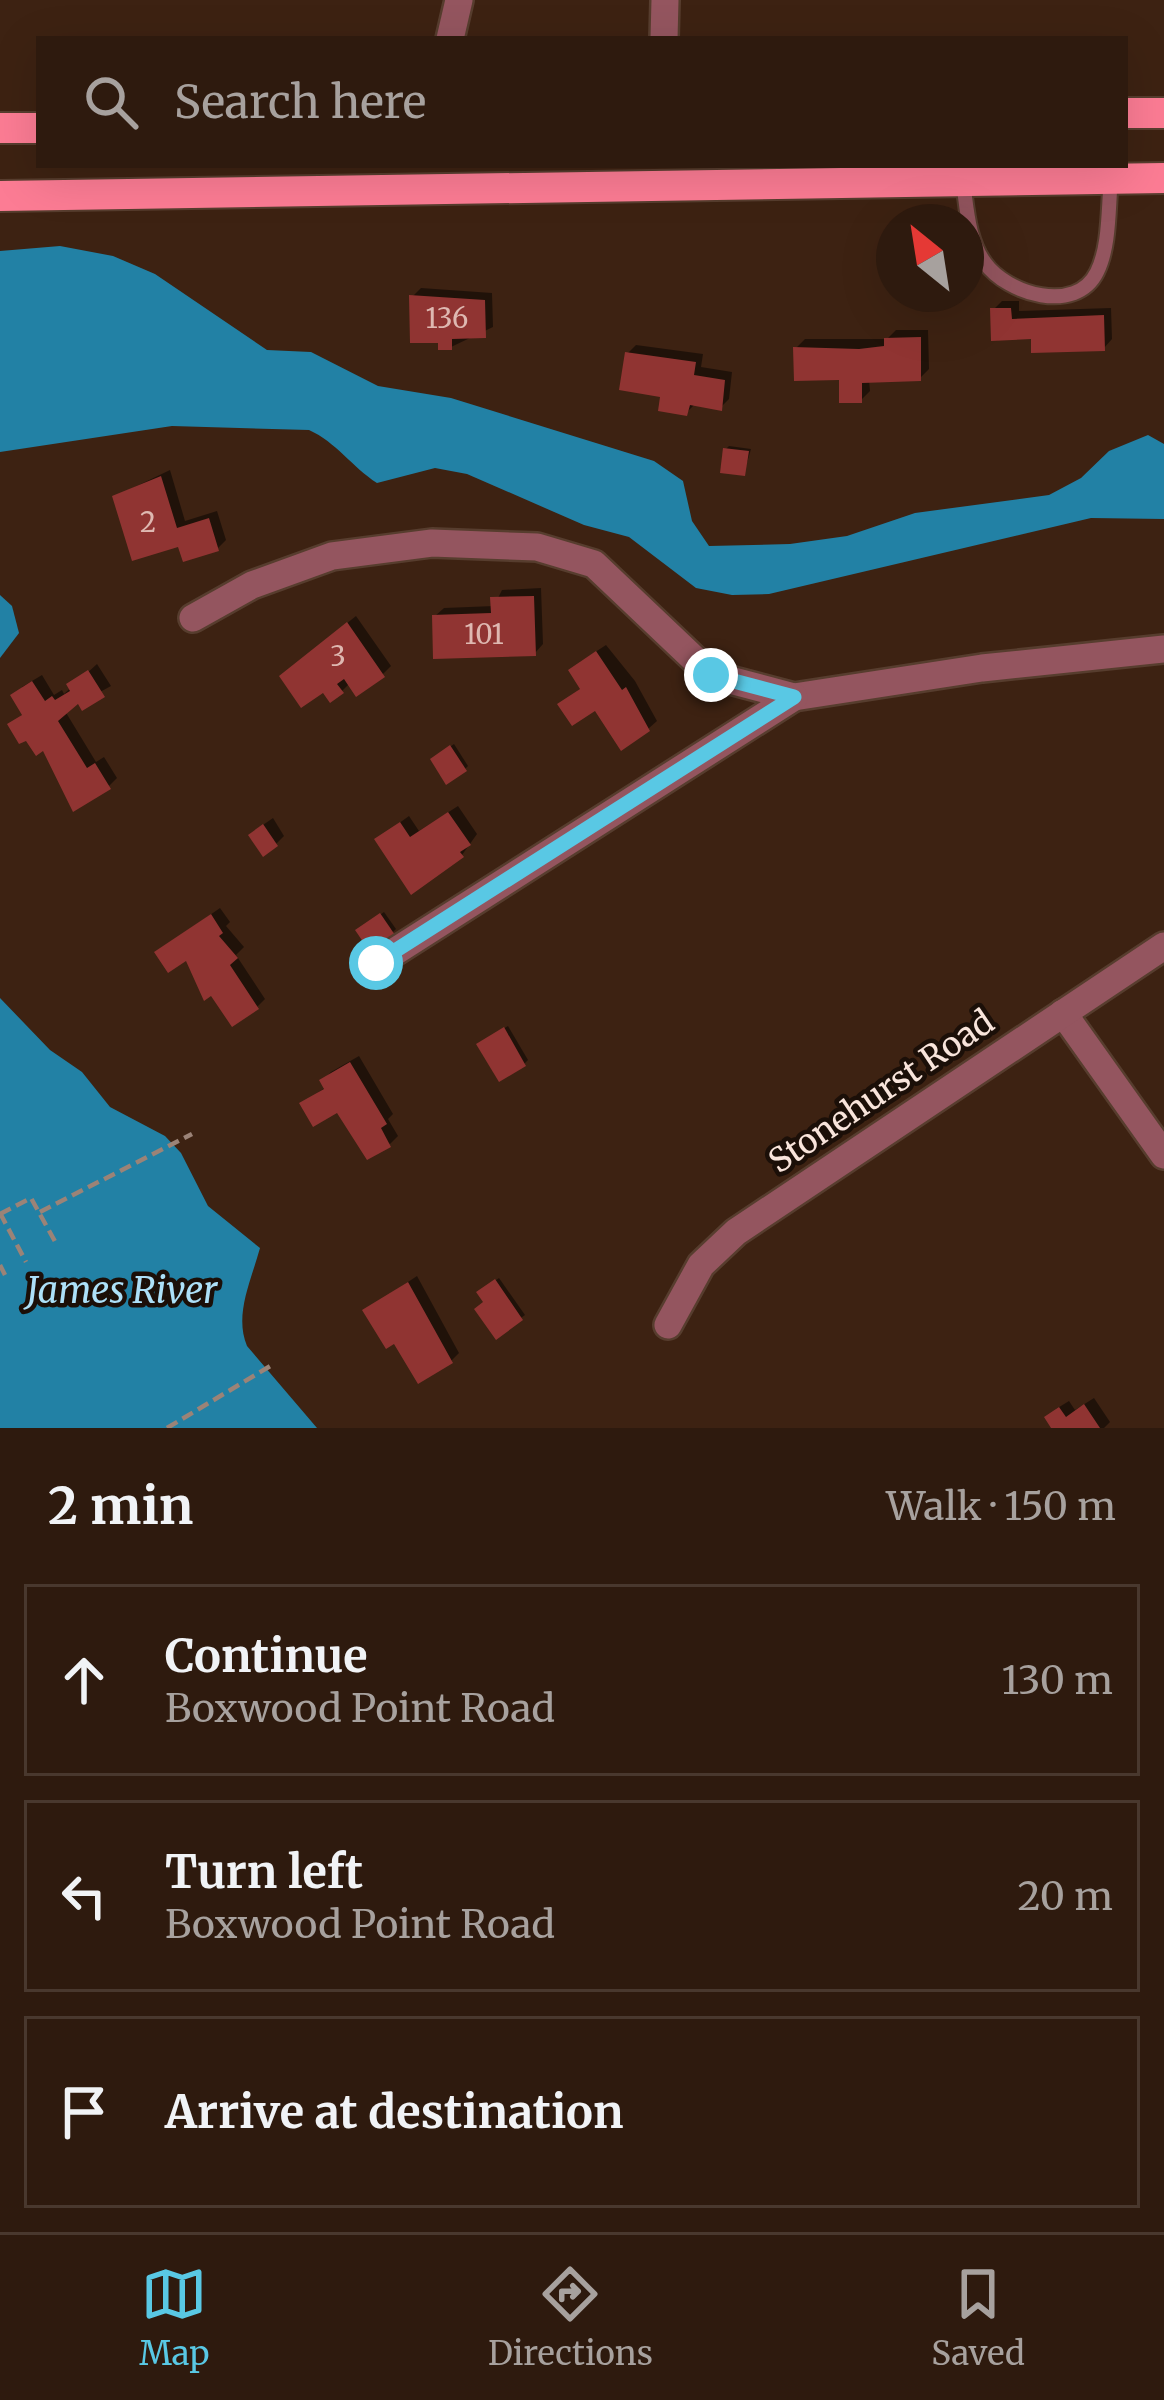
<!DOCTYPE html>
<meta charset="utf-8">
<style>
body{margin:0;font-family:Merriweather,serif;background:#3a271c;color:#f1f3f6}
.compass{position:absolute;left:876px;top:204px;width:108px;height:108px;border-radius:50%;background:#2e1a0e;box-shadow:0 12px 48px #0002;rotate:330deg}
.stop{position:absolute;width:36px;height:36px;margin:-27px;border:9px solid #59c8e4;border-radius:50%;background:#fff}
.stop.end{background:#59c8e4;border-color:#fff;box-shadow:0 3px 12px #0008}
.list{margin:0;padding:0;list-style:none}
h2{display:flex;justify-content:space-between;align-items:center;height:156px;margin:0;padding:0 48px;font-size:51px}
h2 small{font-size:39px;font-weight:400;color:#a7a19e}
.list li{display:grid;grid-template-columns:78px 1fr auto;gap:36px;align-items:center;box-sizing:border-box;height:192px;margin:0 24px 24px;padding:0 24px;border:3px solid #49382e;border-radius:0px}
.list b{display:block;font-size:45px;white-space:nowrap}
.list p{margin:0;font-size:39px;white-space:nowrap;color:#a7a19e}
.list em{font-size:39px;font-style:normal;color:#a7a19e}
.icon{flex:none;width:66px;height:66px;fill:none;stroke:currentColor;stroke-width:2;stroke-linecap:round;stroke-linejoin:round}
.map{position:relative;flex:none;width:1164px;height:1428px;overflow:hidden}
.search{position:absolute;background:#2e1a0e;box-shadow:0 12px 48px #0002;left:36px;right:36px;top:36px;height:132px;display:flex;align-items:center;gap:30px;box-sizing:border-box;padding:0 42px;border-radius:0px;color:#a7a19e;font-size:45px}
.sheet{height:804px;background:#2e1a0e}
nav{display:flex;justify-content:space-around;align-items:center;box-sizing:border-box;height:168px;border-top:3px solid #49382e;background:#2e1a0e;font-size:33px;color:#a7a19e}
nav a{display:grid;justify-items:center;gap:6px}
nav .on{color:#59c8e4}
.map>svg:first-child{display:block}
.water{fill:#2281a5}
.shadow{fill:#0007}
.building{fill:#903432}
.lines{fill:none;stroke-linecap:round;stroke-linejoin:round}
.lane-casing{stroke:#573d2e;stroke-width:18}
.street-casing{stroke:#573d2e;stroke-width:32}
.primary-casing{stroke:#573d2e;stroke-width:34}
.path{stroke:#9b8377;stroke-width:4.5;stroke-dasharray:12 6;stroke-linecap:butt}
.lane{stroke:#94555f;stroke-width:14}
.street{stroke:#94555f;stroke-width:27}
.primary{stroke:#fc7c94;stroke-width:30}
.route{stroke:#59c8e4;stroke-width:15}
.labels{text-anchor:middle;stroke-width:9;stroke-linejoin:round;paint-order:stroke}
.number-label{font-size:27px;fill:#deb8b1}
.street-label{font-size:33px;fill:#f8e4db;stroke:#1b0f08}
.water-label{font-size:36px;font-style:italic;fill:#ade0f8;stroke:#1b0f08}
</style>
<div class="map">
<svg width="1164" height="1428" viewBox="0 0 1164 1428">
<rect width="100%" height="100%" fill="#3d2212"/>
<g class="water">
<path d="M 60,246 L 113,256 L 155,274 L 267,350 L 311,352 L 378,386 L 451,398 L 654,461 L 683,481 L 692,521 L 709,546 L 790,544 L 847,536 L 915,513 L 1049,495 L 1081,478 L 1109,451 L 1148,435 L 1164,444 L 1164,519 L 1091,518 L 769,594 L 732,595 L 696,588 L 629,537 L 584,525 L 467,474 L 435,468 L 377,483 C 352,467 336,442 309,430 L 172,426 L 0,452 L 0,251 Z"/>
<polygon points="0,595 12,606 19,633 0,658"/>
<path d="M 0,998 L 50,1050 L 82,1072 L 110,1107 L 165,1136 L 181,1153 L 208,1206 L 260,1248 C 251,1281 234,1315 247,1346 L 317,1428 L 0,1428 Z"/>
</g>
<g class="shadow">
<polygon points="421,288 492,293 493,327 451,347 412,297"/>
<polygon points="1002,301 1019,301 1019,311 1111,308 1112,339 1104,348 1034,336 993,310"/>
<polygon points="896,330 928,330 929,369 920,378 869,380 870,391 861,400 842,377 796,348 805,339 887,339"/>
<polygon points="636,345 703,354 701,367 732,372 729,399 721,407 696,403 686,413 628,353"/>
<polygon points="729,446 751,449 744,473 726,449"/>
<polygon points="170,470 185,521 217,511 226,540 217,549 180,543 116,496"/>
<polygon points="541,588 543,644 535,653 435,616 444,608 494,606 502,590"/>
<polygon points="356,616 391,666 383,674 350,683 342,691 291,668"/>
<polygon points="606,645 635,681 657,721 648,729 570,696 583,687 580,662"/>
<polygon points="97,664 111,686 65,711 96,762 104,757 117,778 109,786 11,725 24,713 22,687 42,675 54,695 62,690 64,694"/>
<polygon points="454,744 468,766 465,769 437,756"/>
<polygon points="458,806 477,834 462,855 377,839 409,816 419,831"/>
<polygon points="273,818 284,836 276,844 260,827"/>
<polygon points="220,908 230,922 226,926 244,947 236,955 265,999 257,1007 187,956 157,952"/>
<polygon points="384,912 396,929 393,932 362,928"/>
<polygon points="508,1026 528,1060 524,1064 483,1041"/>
<polygon points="359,1056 393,1114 388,1119 398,1136 390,1144 338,1109 303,1103 326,1087 323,1080 331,1072"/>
<polygon points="417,1276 459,1353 451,1361 395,1340 366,1310"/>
<polygon points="499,1278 525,1315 496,1336 483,1289"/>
<polygon points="1094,1398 1110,1422 1104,1428 1053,1428 1056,1409 1069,1401 1075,1410"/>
</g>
<g class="building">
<polygon points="409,295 485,300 486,338 452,339 452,350 438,350 438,343 410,343"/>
<polygon points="990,308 1011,308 1012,319 1104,315 1105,351 1031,353 1031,339 991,341"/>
<polygon points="921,337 921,381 862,383 862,403 839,403 839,380 794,381 793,347 859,349 884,346 884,338"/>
<polygon points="625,352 696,362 694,375 725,380 722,411 690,405 687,416 658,411 660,397 619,390"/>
<polygon points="723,448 749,451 745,476 720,473"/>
<polygon points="161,476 177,528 209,518 219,551 183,562 178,547 132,561 112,496"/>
<polygon points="534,596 536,656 433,659 432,615 491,613 490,597"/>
<polygon points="347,622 385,677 356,697 344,679 337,684 344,693 330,703 323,693 301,708 279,676"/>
<polygon points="596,651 622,690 626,687 650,731 621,751 595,711 572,726 557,704 580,689 568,670"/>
<polygon points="88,670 105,697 82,711 78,704 58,721 87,768 95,763 111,789 73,812 43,751 36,756 26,741 19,744 7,724 22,715 10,695 32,681 45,701 52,696 55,700 70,691 66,684"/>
<polygon points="450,745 467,771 446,785 430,759"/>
<polygon points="448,812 471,845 460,852 464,857 411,895 374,839 400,822 410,837"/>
<polygon points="263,824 278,846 263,857 248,835"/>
<polygon points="380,913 395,935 370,952 355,930"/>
<polygon points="211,914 223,933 219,936 238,958 230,965 259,1009 232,1027 211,996 204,1001 186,961 168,973 154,952"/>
<polygon points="504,1027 526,1066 499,1082 476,1044"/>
<polygon points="350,1062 387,1124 381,1128 391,1147 367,1160 337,1113 313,1127 299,1103 324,1089 319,1080"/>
<polygon points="495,1279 523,1320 496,1340 474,1309 483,1302 476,1292"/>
<polygon points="408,1282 453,1363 418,1384 394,1344 386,1349 362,1310"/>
<polygon points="1084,1404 1100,1428 1051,1428 1044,1417 1059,1407 1066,1417"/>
</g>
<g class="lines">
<defs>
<path id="lane" d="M 963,182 C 967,209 968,240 985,263 C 1007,294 1076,315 1097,272 C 1110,246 1108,208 1111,179"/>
<g id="street">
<polyline points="450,39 459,0"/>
<polyline points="664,39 665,0"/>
<polyline points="193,618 252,585 332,556 432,543 537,547 594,564 711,675 794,697 982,668 1164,649"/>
<polyline points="377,963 794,697"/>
<polyline points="1063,1013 1164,1155"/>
<polyline points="668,1325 701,1265 736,1232 1164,946"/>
</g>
<g id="primary">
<polyline points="1125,113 1164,113"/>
<polyline points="0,128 39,128"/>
<polyline points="0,196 1164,178"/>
</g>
</defs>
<use href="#lane" class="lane-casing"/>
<use href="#street" class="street-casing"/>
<use href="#primary" class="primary-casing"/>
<g class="path">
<polyline points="40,1212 192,1134"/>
<polyline points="0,1213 26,1262"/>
<polyline points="0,1214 31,1198 57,1245"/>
<polyline points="0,1265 5,1275"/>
<polyline points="167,1428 272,1365"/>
</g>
<use href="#lane" class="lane"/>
<use href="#street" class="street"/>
<use href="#primary" class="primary"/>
</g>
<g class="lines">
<polyline class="route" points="376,963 794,697 711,675"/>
</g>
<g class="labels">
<g class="number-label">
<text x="447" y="328">136</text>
<text x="148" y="532">2</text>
<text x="484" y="644">101</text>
<text x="338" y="666">3</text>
</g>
<g class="street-label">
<text transform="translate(881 1091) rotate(-34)" y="12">Stonehurst Road</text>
</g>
<g class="water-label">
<text x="122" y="1303">James River</text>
</g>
</g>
</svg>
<svg class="compass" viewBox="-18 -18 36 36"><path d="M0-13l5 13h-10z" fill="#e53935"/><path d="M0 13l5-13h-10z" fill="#a7a19e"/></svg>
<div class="stop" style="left:376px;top:963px"></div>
<div class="stop end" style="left:711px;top:675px"></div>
<div class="search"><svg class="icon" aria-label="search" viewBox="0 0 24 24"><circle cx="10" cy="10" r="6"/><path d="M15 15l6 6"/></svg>Search here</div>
</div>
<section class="sheet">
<h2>2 min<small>Walk · 150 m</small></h2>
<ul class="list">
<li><svg class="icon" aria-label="ahead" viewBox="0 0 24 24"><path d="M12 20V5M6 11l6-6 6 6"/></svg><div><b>Continue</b><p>Boxwood Point Road</p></div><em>130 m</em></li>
<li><svg class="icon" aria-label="left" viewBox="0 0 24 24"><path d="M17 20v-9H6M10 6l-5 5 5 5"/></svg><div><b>Turn left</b><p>Boxwood Point Road</p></div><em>20 m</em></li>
<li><svg class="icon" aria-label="arrive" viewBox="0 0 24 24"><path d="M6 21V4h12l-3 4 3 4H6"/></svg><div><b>Arrive at destination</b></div></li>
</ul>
</section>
<nav>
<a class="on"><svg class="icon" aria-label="map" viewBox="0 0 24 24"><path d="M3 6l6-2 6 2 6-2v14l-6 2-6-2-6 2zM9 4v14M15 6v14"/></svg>Map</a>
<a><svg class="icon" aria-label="directions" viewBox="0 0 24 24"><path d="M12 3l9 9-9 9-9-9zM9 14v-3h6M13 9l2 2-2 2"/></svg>Directions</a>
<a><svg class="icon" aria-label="saved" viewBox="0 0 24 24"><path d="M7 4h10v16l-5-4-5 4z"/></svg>Saved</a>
</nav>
